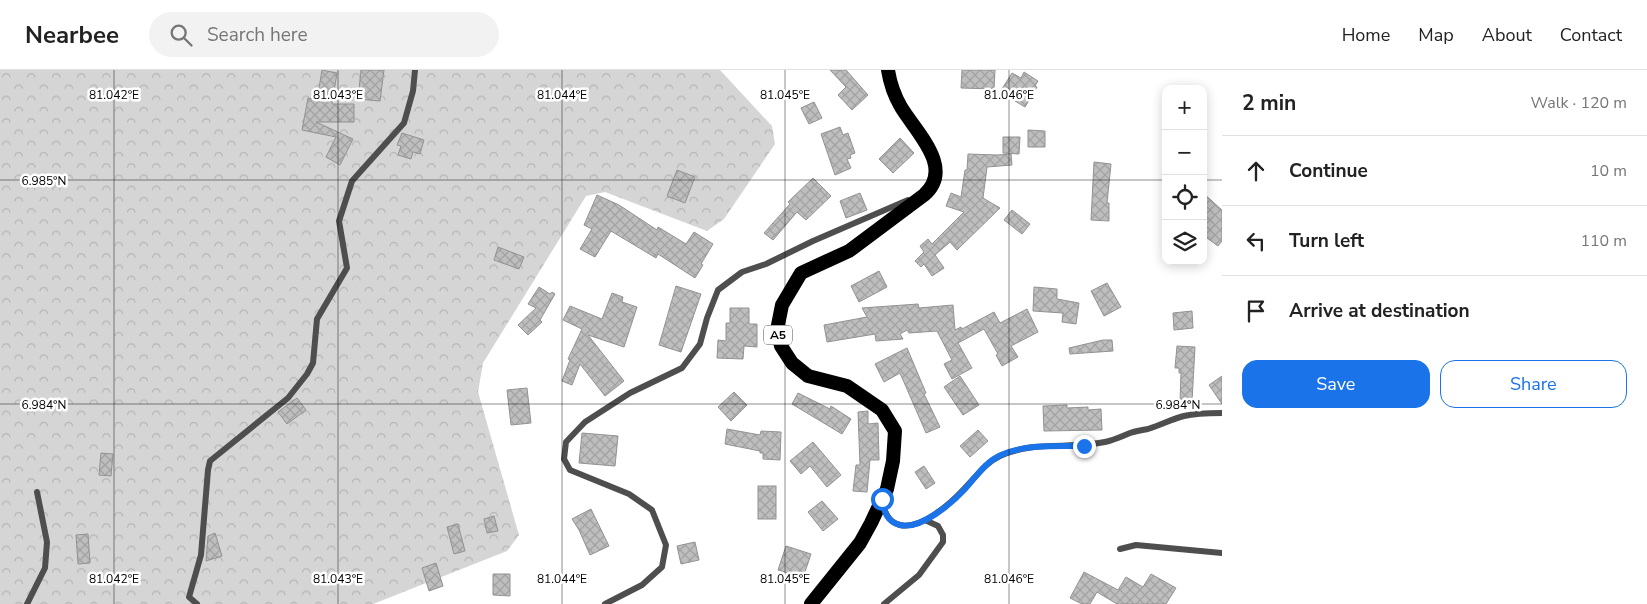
<!DOCTYPE html>
<meta charset="utf-8">
<style>
body{margin:0;font-family:"Nunito Sans",sans-serif;background:#f2f2f2;color:#222}
.controls{position:absolute;right:15px;top:15px;display:grid;overflow:hidden;border-radius:10px;box-shadow:0 2px 12px #0003}
.controls button{width:45px;height:45px;display:grid;place-items:center;padding:0;border:0;border-bottom:1px solid #e0e0e0;background:#fff;color:#222;font:25px sans-serif}
.stop{position:absolute;width:15px;height:15px;margin:-11px;border:4px solid #1a73e8;border-radius:50%;background:#fff}
.stop.end{background:#1a73e8;border-color:#fff;box-shadow:0 1px 5px #0008}
.list{margin:0;padding:0;list-style:none}
h2{display:flex;justify-content:space-between;align-items:center;height:65px;margin:0;padding:0 20px;font-size:21px}
h2 small{font-size:16px;font-weight:400;color:#767676}
.list li{display:grid;grid-template-columns:32px 1fr auto;gap:15px;align-items:center;box-sizing:border-box;height:70px;padding:0 20px;border-top:1px solid #e0e0e0}
.list b{display:block;font-size:19px;white-space:nowrap}
.list em{font-size:16px;font-style:normal;color:#767676}
.actions{display:flex;gap:10px;padding:15px 20px}
.actions a{flex:1;padding:11px 0;border:1px solid #1a73e8;border-radius:15px;text-align:center;font-size:18px;color:#1a73e8}
.actions .main{background:#1a73e8;color:#fff}
.icon{flex:none;width:28px;height:28px;fill:none;stroke:currentColor;stroke-width:2;stroke-linecap:round;stroke-linejoin:round}
.map{position:relative;flex:none;width:1222px;height:534px;overflow:hidden}
header{display:flex;align-items:center;gap:30px;box-sizing:border-box;height:70px;padding:0 25px;background:#fff;border-bottom:1px solid #e0e0e0}
header strong{font-size:24px}
nav{display:flex;gap:28px;margin-inline-start:auto;font-size:18px}
.search{width:350px;height:45px;background:#f2f2f2;display:flex;align-items:center;gap:12px;box-sizing:border-box;padding:0 18px;border-radius:28px;color:#767676;font-size:19px}
main{display:flex}
aside{flex:1;background:#fff}
.map>svg:first-child{display:block}
.forest{fill:url(#forest-crowns)}
.building{fill:url(#building-cross-hatch);stroke:#929292}
.lines{fill:none;stroke-linecap:round;stroke-linejoin:round}
.service{stroke:#4e4e4e;stroke-width:6}
.trunk{stroke:#000;stroke-width:14}
.route{stroke:#1a73e8;stroke-width:6}
.ticks{fill:none;stroke:#000;stroke-width:1;stroke-opacity:0.45}
.labels{text-anchor:middle;stroke-width:5;stroke-linejoin:round;paint-order:stroke}
.shield{fill:#fff;stroke:#4c4c4c;stroke-width:1}
.shield-label{font-size:12px;font-weight:bold;fill:#000}
.ticks-label{font-size:12px;text-anchor:middle;fill:#000;stroke:#fff;stroke-width:5;stroke-linejoin:round;paint-order:stroke}
</style>
<header>
<strong>Nearbee</strong>
<div class="search"><svg class="icon" aria-label="search" viewBox="0 0 24 24"><circle cx="10" cy="10" r="6"/><path d="M15 15l6 6"/></svg>Search here</div>
<nav><a>Home</a><a>Map</a><a>About</a><a>Contact</a></nav>
</header>
<main>
<div class="map">
<svg width="1222" height="534" viewBox="0 0 1222 534">
<defs>
<pattern id="forest-crowns" width="20" height="18" patternUnits="userSpaceOnUse" patternTransform="scale(1.25)"><rect width="20" height="18" fill="#d5d5d5"/><path d="M2 6a3 3 0 1 1 6 0M12 15a3 3 0 1 1 6 0" fill="none" stroke="#b5b5b5"/></pattern>
<pattern id="building-cross-hatch" width="8" height="8" patternUnits="userSpaceOnUse" patternTransform="scale(1.25)"><rect width="8" height="8" fill="#bebebe"/><path d="M0 0l8 8M0 8l8-8" fill="none" stroke="#a2a2a2"/></pattern>
</defs>
<rect width="100%" height="100%" fill="#fff"/>
<polygon class="forest" points="0,0 720,0 772,56 775,74 724,149 707,161 605,122 586,126 483,293 478,322 519,465 507,481 373,534 0,534"/>
<g class="building">
<polygon points="322,0 337,3 332,34 354,34 354,52 316,52 353,69 340,95 326,87 336,67 302,60 308,28 317,30"/>
<polygon points="361,0 384,0 380,31 358,29"/>
<polygon points="830,0 846,0 868,25 852,40 838,25 846,17"/>
<polygon points="962,0 995,0 994,19 961,18"/>
<polygon points="1024,2 1038,11 1035,16 1037,17 1025,37 1000,22 1012,3 1021,8"/>
<polygon points="814,32 822,48 809,54 801,38"/>
<polygon points="840,57 843,65 848,63 855,83 850,85 851,88 847,89 851,98 835,105 821,64"/>
<polygon points="1028,60 1045,61 1045,77 1028,77"/>
<polygon points="402,63 424,70 420,84 413,82 411,89 398,85 401,76 397,75"/>
<polygon points="1003,67 1020,67 1019,84 1003,83"/>
<polygon points="900,68 914,83 893,103 879,89"/>
<polygon points="968,84 997,85 1011,84 1012,95 987,97 983,128 1000,138 957,180 950,172 935,185 944,198 932,206 924,194 921,197 915,191 924,182 920,176 928,169 932,174 964,142 946,136 951,123 961,127 965,100 967,100"/>
<polygon points="1094,92 1111,94 1107,133 1109,133 1109,151 1091,150"/>
<polygon points="677,100 695,107 685,133 667,126"/>
<polygon points="813,108 831,126 806,150 797,142 773,170 764,163 790,134 788,132"/>
<polygon points="860,123 867,140 846,148 840,131"/>
<polygon points="1203,123 1222,140 1222,171 1218,176 1203,165"/>
<polygon points="597,125 619,135 657,160 658,157 686,174 694,162 713,174 701,194 703,195 695,208 658,184 656,188 611,161 595,187 580,179 592,159 584,155"/>
<polygon points="1012,140 1030,154 1022,164 1004,150"/>
<polygon points="498,177 524,187 519,199 494,190"/>
<polygon points="879,201 887,217 859,232 851,216"/>
<polygon points="1107,213 1121,237 1104,246 1091,221"/>
<polygon points="676,216 701,224 681,282 659,275"/>
<polygon points="539,217 550,224 552,222 555,224 540,250 542,252 528,265 518,255 536,238 528,234"/>
<polygon points="1034,217 1057,219 1057,229 1079,233 1076,254 1062,252 1063,243 1033,241"/>
<polygon points="612,223 623,227 622,232 637,237 624,277 588,265 624,311 605,326 580,294 572,315 562,311 570,290 568,289 582,259 563,250 570,236 602,249"/>
<polygon points="918,234 919,238 953,235 955,260 961,257 962,259 994,242 1000,253 1027,239 1038,262 1011,276 1018,287 1002,296 996,285 998,284 984,259 958,273 972,298 952,309 944,294 952,290 937,261 909,263 907,260 900,264 903,269 876,271 875,264 827,272 824,255 867,247 862,238"/>
<polygon points="730,238 749,238 749,254 757,254 757,277 744,276 743,289 717,288 718,270 726,271 726,253 730,253"/>
<polygon points="1192,241 1193,258 1174,260 1173,243"/>
<polygon points="1103,270 1112,270 1113,281 1070,284 1069,278"/>
<polygon points="1177,276 1195,277 1192,332 1180,332 1181,303 1179,303 1179,298 1175,298"/>
<polygon points="907,278 926,323 924,324 940,357 926,363 900,303 884,312 875,294"/>
<polygon points="960,306 979,335 963,345 944,317"/>
<polygon points="1222,306 1222,334 1209,315"/>
<polygon points="527,318 531,353 511,355 507,320"/>
<polygon points="734,322 747,335 731,351 718,337"/>
<polygon points="798,323 830,339 831,336 851,349 842,364 792,334"/>
<polygon points="297,328 306,340 287,354 278,342"/>
<polygon points="1067,335 1067,338 1088,337 1088,340 1101,339 1102,360 1044,361 1043,336"/>
<polygon points="868,341 868,354 878,353 879,390 870,390 867,422 853,421 856,395 860,395 858,342"/>
<polygon points="727,359 760,365 761,361 781,362 780,390 763,389 763,383 760,383 760,381 725,374"/>
<polygon points="978,360 988,371 970,387 960,376"/>
<polygon points="582,363 618,366 615,396 579,393"/>
<polygon points="813,372 841,405 827,417 810,396 801,404 790,391"/>
<polygon points="101,383 113,384 111,406 99,405"/>
<polygon points="924,396 935,413 926,419 915,402"/>
<rect x="758" y="416" width="18" height="33"/>
<polygon points="822,431 838,449 823,461 808,442"/>
<polygon points="591,439 609,476 590,485 579,460 572,449"/>
<polygon points="494,446 498,461 487,463 484,449"/>
<polygon points="458,454 465,481 454,484 447,457"/>
<polygon points="215,463 222,486 206,491 208,466"/>
<polygon points="88,464 90,493 78,494 76,465"/>
<polygon points="695,472 699,490 681,494 677,476"/>
<polygon points="786,476 811,484 803,508 778,500"/>
<polygon points="436,493 443,516 429,521 422,498"/>
<polygon points="1084,502 1118,520 1126,507 1143,517 1151,504 1176,518 1166,534 1117,534 1097,522 1090,534 1082,534 1070,528"/>
<polygon points="493,504 510,504 510,526 493,525"/>
</g>
<g class="lines">
<g class="service">
<path d="M 883,433 C 885,444 889,452 900,455 C 921,460 951,433 964,419 C 976,407 985,393 1000,386 C 1034,370 1073,380 1109,371 C 1116,369 1123,366 1130,363 C 1136,361 1142,360 1148,359 C 1161,355 1172,349 1184,346 C 1196,343 1210,343 1222,343"/>
<polyline points="1120,479 1136,475 1222,483"/>
<polyline points="27,534 45,498 47,472 37,422"/>
<polyline points="197,534 189,527 201,485 208,400 210,391 288,328 307,304 313,293 317,249 347,198 339,151 352,111 404,53 413,21 415,0"/>
<polyline points="605,534 642,515 662,497 666,475 652,440 629,424 570,400 564,389 566,372 585,352 630,323 682,298 700,274 707,248 718,220 742,202 766,194 813,171 908,130"/>
<polyline points="884,534 919,505 943,472 943,465 938,456 925,450"/>
</g>
<path class="trunk" d="M 811,534 L 860,473 L 871,453 L 887,419 L 893,391 L 895,361 L 882,340 L 847,316 L 808,306 L 792,293 L 781,276 L 777,260 L 782,235 L 801,203 L 849,181 L 924,125 C 955,98 916,62 901,37 C 894,25 890,13 888,0"/>
</g>
<g class="lines">
<path class="route" d="M 882,429 C 884,442 887,452 900,455 C 921,460 952,433 965,419 C 976,407 985,392 1001,385 C 1026,374 1056,376 1084,376"/>
</g>
<path class="ticks" d="M 114,0 L 114,534M 338,0 L 338,534M 562,0 L 562,534M 785,0 L 785,534M 1009,0 L 1009,534M 0,110 L 1166,110M 1203,110 L 1222,110M 0,334 L 1222,334"/>
<g class="labels">
<rect class="shield" x="764" y="255.5" width="28" height="19" rx="4"/>
<g class="shield-label">
<text x="778" y="269">A5</text>
</g>
</g>
<g class="ticks-label">
<text x="114" y="29">81.042°E</text>
<text x="338" y="29">81.043°E</text>
<text x="562" y="29">81.044°E</text>
<text x="785" y="29">81.045°E</text>
<text x="1009" y="29">81.046°E</text>
<text x="44" y="115">6.985°N</text>
<text x="44" y="339">6.984°N</text>
<text x="1178" y="339">6.984°N</text>
<text x="114" y="513">81.042°E</text>
<text x="338" y="513">81.043°E</text>
<text x="562" y="513">81.044°E</text>
<text x="785" y="513">81.045°E</text>
<text x="1009" y="513">81.046°E</text>
</g>
</svg>
<div class="controls">
<button>+</button>
<button>−</button>
<button><svg class="icon" aria-label="locate" viewBox="0 0 24 24"><circle cx="12" cy="12" r="6"/><path d="M12 2v4M12 18v4M2 12h4M18 12h4"/></svg></button>
<button><svg class="icon" aria-label="layers" viewBox="0 0 24 24"><path d="M12 4l9 5-9 5-9-5zM3 14l9 5 9-5"/></svg></button>
</div>
<div class="stop" style="left:882px;top:429px"></div>
<div class="stop end" style="left:1084px;top:376px"></div>
</div>
<aside>
<h2>2 min<small>Walk · 120 m</small></h2>
<ul class="list">
<li><svg class="icon" aria-label="ahead" viewBox="0 0 24 24"><path d="M12 20V5M6 11l6-6 6 6"/></svg><div><b>Continue</b></div><em>10 m</em></li>
<li><svg class="icon" aria-label="left" viewBox="0 0 24 24"><path d="M17 20v-9H6M10 6l-5 5 5 5"/></svg><div><b>Turn left</b></div><em>110 m</em></li>
<li><svg class="icon" aria-label="arrive" viewBox="0 0 24 24"><path d="M6 21V4h12l-3 4 3 4H6"/></svg><div><b>Arrive at destination</b></div></li>
</ul>
<div class="actions"><a class="main">Save</a><a>Share</a></div>
</aside>
</main>
